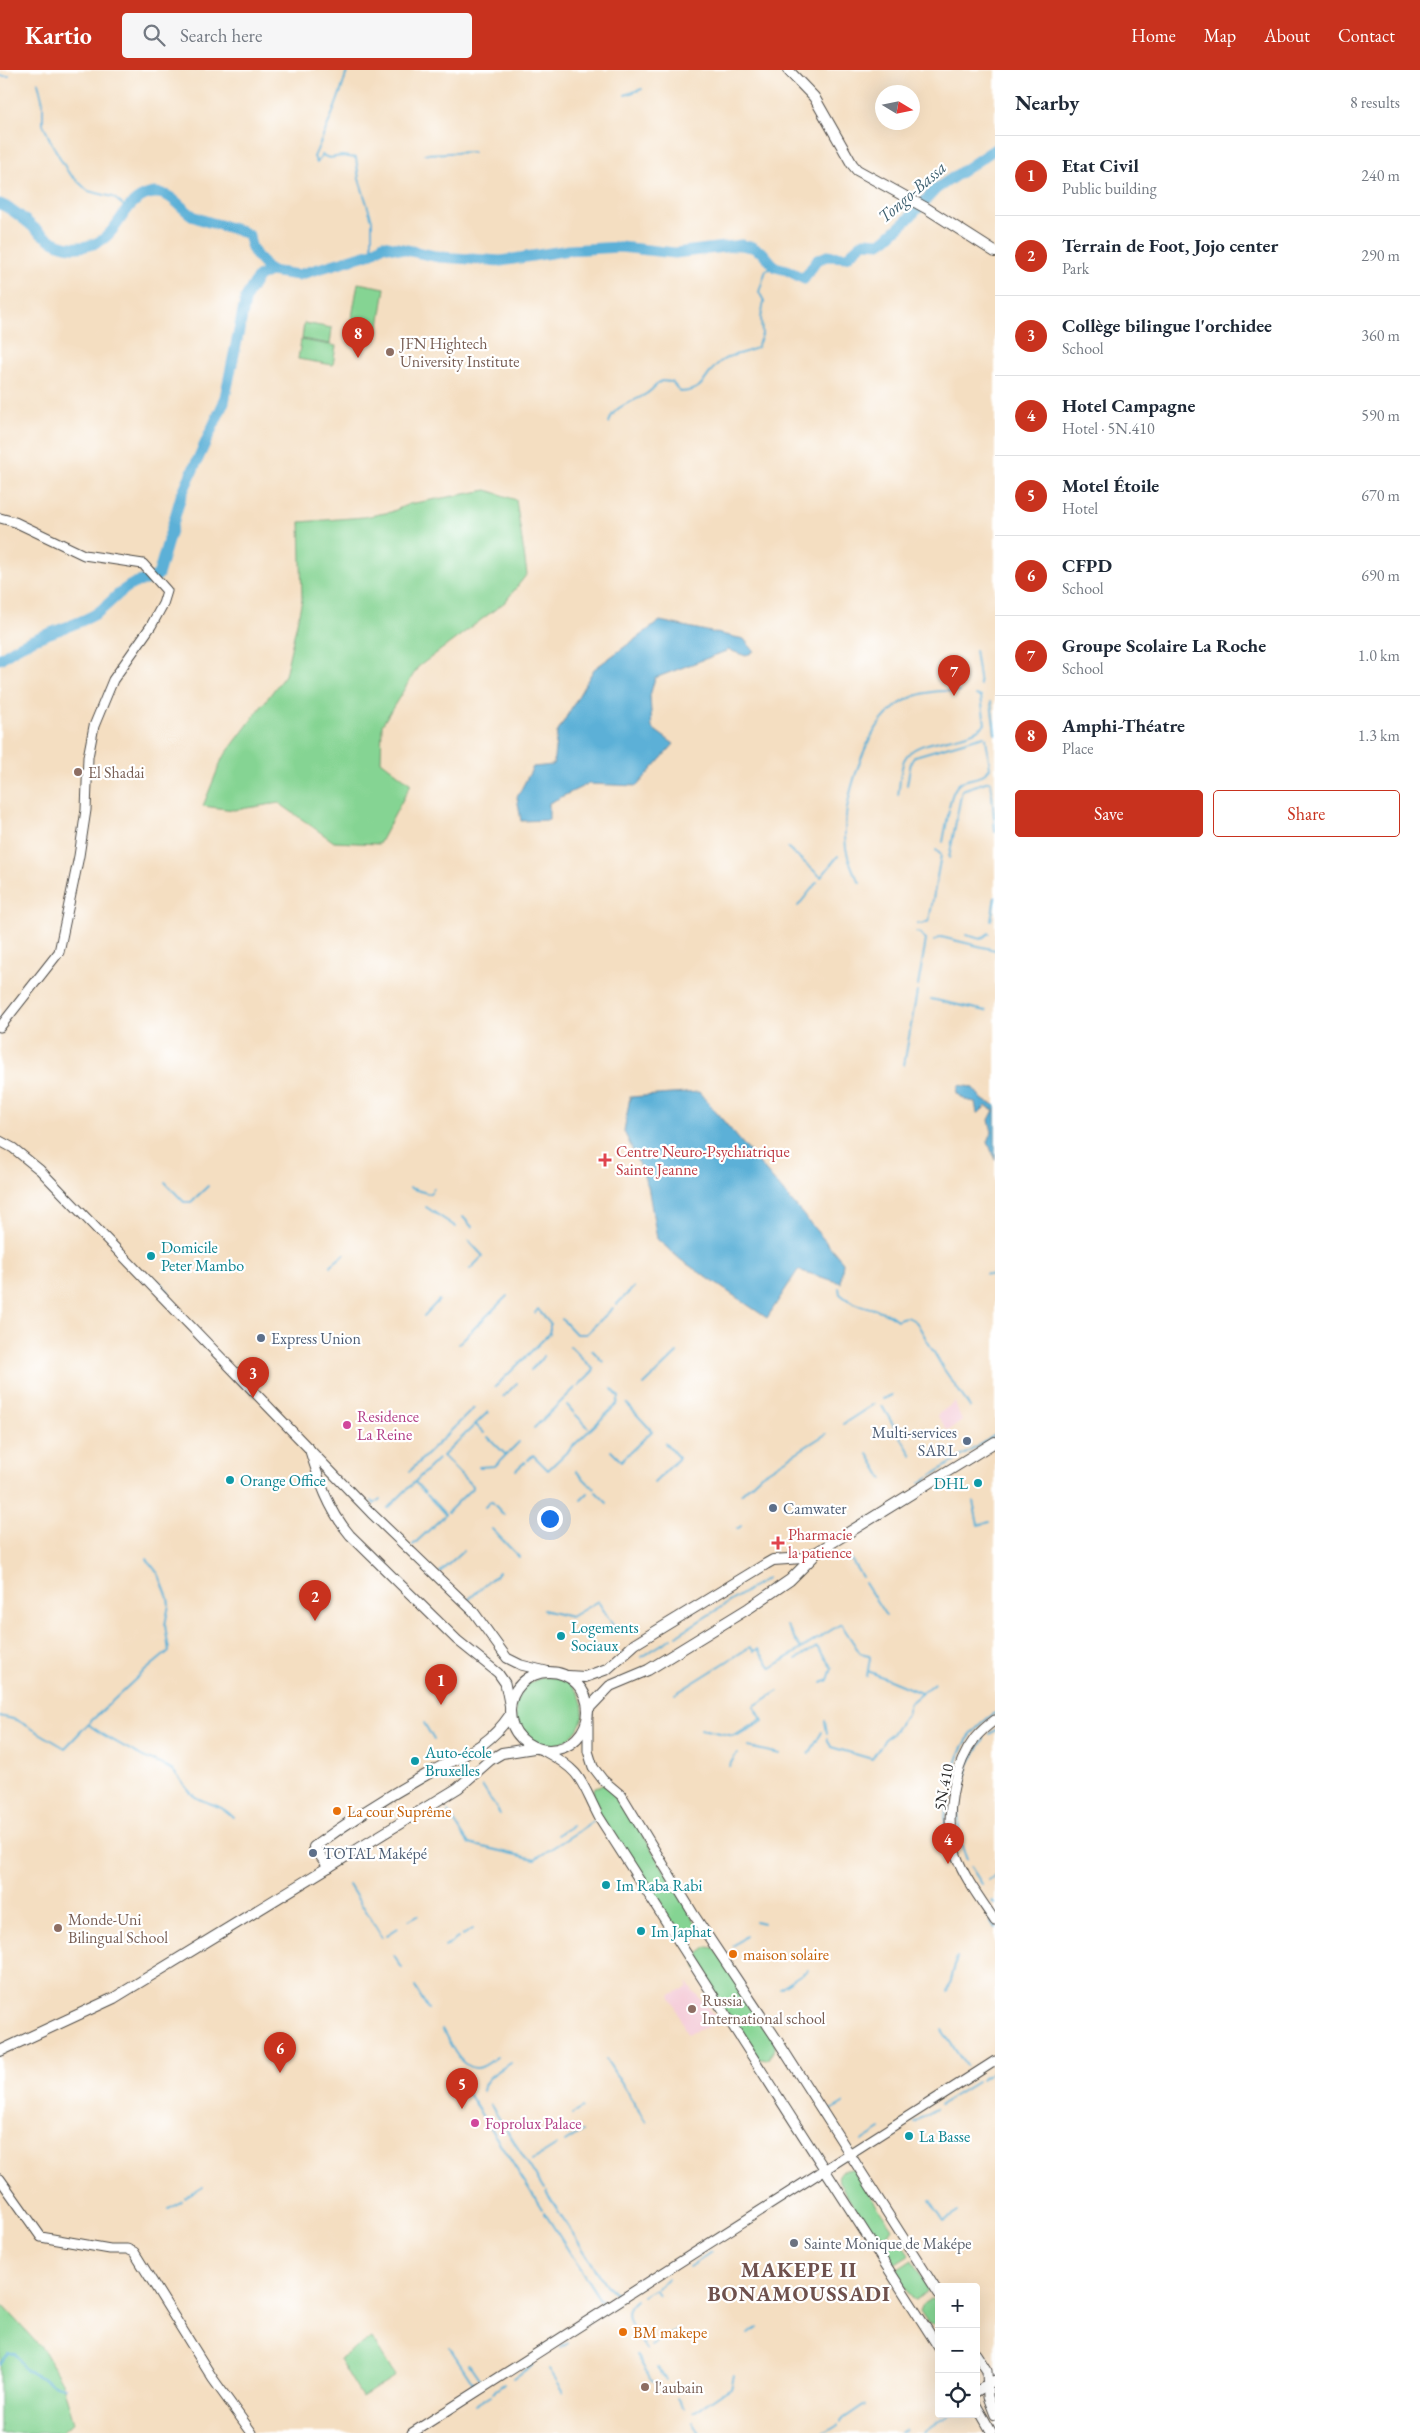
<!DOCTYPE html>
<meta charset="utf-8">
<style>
body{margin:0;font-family:"EB Garamond",serif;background:#f6f6f7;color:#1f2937}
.controls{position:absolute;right:15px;bottom:15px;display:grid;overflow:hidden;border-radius:5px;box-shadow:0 5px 20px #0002}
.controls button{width:45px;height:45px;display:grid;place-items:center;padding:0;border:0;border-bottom:1px solid #e0e1e3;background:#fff;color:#1f2937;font:25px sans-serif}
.compass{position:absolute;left:875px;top:15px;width:45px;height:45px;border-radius:50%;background:#fff;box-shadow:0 5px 20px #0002;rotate:100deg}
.you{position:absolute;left:549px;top:1448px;width:18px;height:18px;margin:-12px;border:4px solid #fff;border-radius:50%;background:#1a73e8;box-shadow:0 0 0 8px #1a73e833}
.badge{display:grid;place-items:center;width:32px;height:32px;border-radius:50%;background:#c8321e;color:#fff;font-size:16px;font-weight:700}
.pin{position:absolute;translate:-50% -41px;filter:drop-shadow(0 1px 2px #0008)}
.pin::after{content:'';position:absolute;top:26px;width:18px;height:15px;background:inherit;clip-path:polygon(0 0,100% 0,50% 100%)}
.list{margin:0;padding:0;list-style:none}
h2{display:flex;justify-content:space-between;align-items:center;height:65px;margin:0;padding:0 20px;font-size:21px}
h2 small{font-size:16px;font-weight:400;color:#747a83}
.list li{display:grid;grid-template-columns:32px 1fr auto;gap:15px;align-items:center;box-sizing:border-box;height:80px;padding:0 20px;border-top:1px solid #e0e1e3}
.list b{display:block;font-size:19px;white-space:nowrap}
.list p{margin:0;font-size:16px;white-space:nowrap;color:#747a83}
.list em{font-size:16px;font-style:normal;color:#747a83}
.actions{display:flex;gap:10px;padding:15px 20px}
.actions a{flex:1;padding:11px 0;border:1px solid #c8321e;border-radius:5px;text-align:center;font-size:18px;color:#c8321e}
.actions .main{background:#c8321e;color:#fff}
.icon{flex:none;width:28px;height:28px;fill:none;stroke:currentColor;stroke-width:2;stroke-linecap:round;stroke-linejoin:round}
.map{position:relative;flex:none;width:995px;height:2363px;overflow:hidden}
header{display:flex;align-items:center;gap:30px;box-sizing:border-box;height:70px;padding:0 25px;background:#c8321e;color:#fff}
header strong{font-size:24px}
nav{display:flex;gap:28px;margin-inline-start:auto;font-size:18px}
.search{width:350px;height:45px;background:#f6f6f7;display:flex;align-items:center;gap:12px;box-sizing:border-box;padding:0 18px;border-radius:5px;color:#747a83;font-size:19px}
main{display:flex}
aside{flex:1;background:#fff}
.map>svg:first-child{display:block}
.built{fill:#f5cfda}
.green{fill:#85d493;stroke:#58805f}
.water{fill:#5bb0d7;stroke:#436e81}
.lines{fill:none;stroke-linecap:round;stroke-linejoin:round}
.stream{stroke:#5bb0d7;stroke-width:2}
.river{stroke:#5bb0d7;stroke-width:11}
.secondary-casing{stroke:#494642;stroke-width:11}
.primary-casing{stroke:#494642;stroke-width:12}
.secondary{stroke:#fff;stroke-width:9}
.primary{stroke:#fff;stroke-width:10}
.education-dot{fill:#8d6e63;stroke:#fff;stroke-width:2}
.health-dot{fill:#e0444e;stroke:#fff;stroke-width:2}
.culture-dot{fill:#0f9aa8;stroke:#fff;stroke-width:2}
.service-dot{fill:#5c6f8a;stroke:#fff;stroke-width:2}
.hotel-dot{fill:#d1479c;stroke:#fff;stroke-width:2}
.food-dot{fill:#e8710a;stroke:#fff;stroke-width:2}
.worship-dot{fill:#6b7280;stroke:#fff;stroke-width:2}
.labels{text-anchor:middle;stroke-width:4.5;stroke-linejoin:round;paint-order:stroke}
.education-label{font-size:16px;fill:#785e54;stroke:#fff;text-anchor:start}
.health-label{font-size:16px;fill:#be3a42;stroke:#fff;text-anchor:start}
.culture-label{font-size:16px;fill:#0d838f;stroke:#fff;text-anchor:start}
.service-label{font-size:16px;fill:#4e5e75;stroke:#fff;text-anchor:start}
.hotel-label{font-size:16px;fill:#b23c85;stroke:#fff;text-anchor:start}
.street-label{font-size:16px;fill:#2b2b2b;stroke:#fff}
.food-label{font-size:16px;fill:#c56008;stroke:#fff;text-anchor:start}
.worship-label{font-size:16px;fill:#5b616d;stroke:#fff;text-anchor:start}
.water-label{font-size:18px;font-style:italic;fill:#3e6070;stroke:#fff}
.district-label{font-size:21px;font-weight:bold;letter-spacing:1px;fill:#6f514d;stroke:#fff}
</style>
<header>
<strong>Kartio</strong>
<div class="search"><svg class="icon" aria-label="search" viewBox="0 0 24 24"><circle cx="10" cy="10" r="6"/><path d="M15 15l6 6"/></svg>Search here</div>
<nav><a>Home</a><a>Map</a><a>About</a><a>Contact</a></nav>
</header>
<main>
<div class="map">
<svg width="995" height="2363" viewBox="0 0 995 2363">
<rect width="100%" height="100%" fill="#fff"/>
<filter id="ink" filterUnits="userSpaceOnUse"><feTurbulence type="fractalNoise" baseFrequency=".02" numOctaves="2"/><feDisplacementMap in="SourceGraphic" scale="10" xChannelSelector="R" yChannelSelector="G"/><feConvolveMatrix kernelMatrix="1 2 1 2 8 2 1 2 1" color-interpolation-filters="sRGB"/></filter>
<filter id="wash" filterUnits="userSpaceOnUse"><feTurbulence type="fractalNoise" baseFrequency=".0096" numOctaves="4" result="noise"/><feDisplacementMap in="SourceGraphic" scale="20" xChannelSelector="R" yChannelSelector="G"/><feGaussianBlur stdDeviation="1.12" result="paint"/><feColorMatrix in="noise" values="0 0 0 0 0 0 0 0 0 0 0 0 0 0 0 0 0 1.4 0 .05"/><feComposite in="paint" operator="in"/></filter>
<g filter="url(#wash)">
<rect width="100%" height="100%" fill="#f4dec1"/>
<g class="built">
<polygon points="955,1332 962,1351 948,1361 937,1345"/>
<polygon points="687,1913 720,1953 687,1964 670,1925 688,1917 686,1914"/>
</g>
<g class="green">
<polygon points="358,213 385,218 378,263 350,258"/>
<polygon points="304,253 332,258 330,274 302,269"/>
<polygon points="301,270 336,276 333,295 298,289"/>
<polygon points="487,420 516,430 527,504 505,532 418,597 382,655 381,691 411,714 379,774 334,772 279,733 234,740 203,736 222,689 285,605 302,530 300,452 364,447 391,442 409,434"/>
<circle cx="549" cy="1641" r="34"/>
<path d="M 603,1715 L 617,1722 L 699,1858 C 696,1873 686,1871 674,1865 L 590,1730 L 595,1717 Z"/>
<polygon points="707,1877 715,1878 775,1971 775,1979 767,1990 755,1988 696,1897 698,1884"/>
<polygon points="852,2099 892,2158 886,2167 875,2168 839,2113 838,2105 841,2101"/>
<polygon points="894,2169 899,2169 910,2185 891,2197 882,2181 882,2177"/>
<polygon points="912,2190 929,2219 916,2230 911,2228 895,2201"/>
<polygon points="930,2229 939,2231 939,2254 932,2255 928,2253 920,2241 923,2234"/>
<polygon points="0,2233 45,2282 62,2312 74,2353 61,2363 0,2363"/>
<polygon points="372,2268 395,2306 362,2327 339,2289"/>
</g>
<g class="water">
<polygon points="660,551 744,569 754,581 746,586 729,580 655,608 650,626 652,658 674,674 637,716 588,714 549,733 549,750 521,751 517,727 533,697 553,695 557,663 594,599"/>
<polygon points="959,1015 972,1017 983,1030 995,1035 995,1090 988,1072 992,1062 989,1050 994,1040 986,1036 979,1043 977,1043 975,1032 965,1030 957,1023"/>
<polygon points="699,1022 843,1192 841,1213 798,1200 767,1248 681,1190 657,1169 648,1116 624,1061 630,1027"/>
</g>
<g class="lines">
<g class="stream">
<path d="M 348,0 C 344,8 343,17 339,26 C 332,47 323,66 314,87 L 317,93 L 322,85 L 329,88 L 342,86 L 356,88 L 359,109 L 372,150 L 372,183"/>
<polyline points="0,6 9,6"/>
<polyline points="38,12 43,33 43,54 51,72 68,102 88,121 113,127 129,140"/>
<polyline points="625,25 642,19"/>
<polyline points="424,84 473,82"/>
<path d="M 609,353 C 613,335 632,333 646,324 C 651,321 656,315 661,311 L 672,312 L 680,322 C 709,321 704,301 723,290 C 733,283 747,284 757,277 L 762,265 L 761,248 L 764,231 L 759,222 L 766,200 L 775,197"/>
<polyline points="975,580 980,615"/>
<polyline points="991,632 995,664"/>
<polyline points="991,712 995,762"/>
<polyline points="907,715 911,692 915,686 984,666"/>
<path d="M 898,725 C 900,714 900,701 904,690 C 915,666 968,673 985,654 L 981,627 L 976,625"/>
<path d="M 949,737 C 957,696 974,719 990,698 L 986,668"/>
<polyline points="943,772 949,740"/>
<polyline points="788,778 821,807 838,786"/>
<polyline points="949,788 962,720 989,711"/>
<path d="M 860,813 C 851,799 845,783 845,766 C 844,730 864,663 892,640 C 911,623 936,619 960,622"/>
<polyline points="798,836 817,812"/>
<polyline points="991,850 995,827"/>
<polyline points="917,853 922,854 929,851 941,785 936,780"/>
<polyline points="916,862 920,863 926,870 918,916"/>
<polyline points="966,865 981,869 989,863"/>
<polyline points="934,871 941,867 995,880"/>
<polyline points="931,929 986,941"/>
<polyline points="904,995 917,922"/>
<polyline points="165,1112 184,1132 191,1132 208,1116"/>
<polyline points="410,1118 430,1124 434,1118"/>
<polyline points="426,1137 456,1157"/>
<polyline points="463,1147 472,1157"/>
<polyline points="469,1171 483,1186 479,1190"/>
<polyline points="330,1196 345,1184"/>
<polyline points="470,1199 478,1191"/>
<polyline points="986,1204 995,1206"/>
<polyline points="157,1210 169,1222"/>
<path d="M 839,1218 L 840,1224 C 857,1240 879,1235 897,1250 C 905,1245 910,1247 917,1253 L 943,1298 L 970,1337"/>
<polyline points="616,1235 634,1217"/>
<polyline points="424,1246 439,1230"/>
<polyline points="562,1249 576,1264 586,1264 613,1238"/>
<polyline points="458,1274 507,1226"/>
<polyline points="570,1276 594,1300 578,1316"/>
<polyline points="592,1280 603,1292"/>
<polyline points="531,1300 544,1286"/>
<polyline points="644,1315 677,1283"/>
<polyline points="495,1317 550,1263 550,1254 538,1239 535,1243"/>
<polyline points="503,1327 517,1313"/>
<polyline points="883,1329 892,1325"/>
<polyline points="567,1335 574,1343"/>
<polyline points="882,1336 912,1386"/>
<polyline points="576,1345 588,1357"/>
<polyline points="475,1354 484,1363"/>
<polyline points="843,1354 874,1334"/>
<polyline points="534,1358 575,1318"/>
<polyline points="488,1367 506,1385"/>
<polyline points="611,1381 621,1391 652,1361 627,1334"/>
<polyline points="868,1384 883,1409"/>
<polyline points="528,1390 533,1385 548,1400 617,1334 619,1327 612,1319"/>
<polyline points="479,1397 495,1396 519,1372"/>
<polyline points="516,1400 525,1392"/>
<polyline points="410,1401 474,1338"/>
<polyline points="576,1401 594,1419"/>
<polyline points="932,1405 995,1365"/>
<polyline points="415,1412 425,1423"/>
<polyline points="654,1413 679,1388 665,1373"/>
<polyline points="920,1413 929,1407"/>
<polyline points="596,1422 607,1433"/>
<polyline points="741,1424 761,1405 826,1364"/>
<polyline points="427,1425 445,1444"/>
<polyline points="581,1430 588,1423"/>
<polyline points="372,1431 374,1434 380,1429"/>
<polyline points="973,1431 978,1455 990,1452"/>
<polyline points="485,1437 491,1431 504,1445"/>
<polyline points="388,1438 438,1389"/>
<polyline points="448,1442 473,1417 443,1386 488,1342"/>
<polyline points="492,1459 519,1487"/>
<polyline points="737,1459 741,1456"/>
<polyline points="413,1475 444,1446"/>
<polyline points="850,1488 862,1507"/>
<polyline points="440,1502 463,1481"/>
<polyline points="865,1513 886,1546"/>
<polyline points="468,1530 499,1502"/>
<polyline points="599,1533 616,1560"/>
<polyline points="543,1540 571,1547 598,1531"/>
<polyline points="787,1556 801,1579"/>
<polyline points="677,1565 767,1508"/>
<polyline points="641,1587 672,1568"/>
<polyline points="796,1589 817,1577 832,1598 828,1610 822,1613"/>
<polyline points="868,1601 921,1623"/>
<polyline points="675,1624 750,1577 754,1581 758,1579 771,1598 841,1554 860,1583 869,1585 870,1588 867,1606"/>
<path d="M 0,1646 L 17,1650 L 65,1678 L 88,1654 C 103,1666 121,1675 138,1684 C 149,1691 162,1693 173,1701 C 182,1709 188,1725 199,1729 C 212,1735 221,1735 233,1747"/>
<polyline points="825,1651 827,1663"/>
<polyline points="424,1653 434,1670"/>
<polyline points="88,1654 140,1605 169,1581 165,1555 169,1535 168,1528 159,1505 147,1489"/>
<polyline points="701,1659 734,1666"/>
<polyline points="990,1664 995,1660"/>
<polyline points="736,1665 760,1650"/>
<polyline points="738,1666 763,1651 754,1636 778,1621"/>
<polyline points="827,1668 831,1677 872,1689 885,1669 891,1665 907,1644 910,1633 934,1613"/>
<polyline points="748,1677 780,1684"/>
<polyline points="809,1684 822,1662"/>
<polyline points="969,1694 984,1668"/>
<polyline points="729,1696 737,1683"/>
<path d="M 953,1705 C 959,1678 971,1659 995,1643"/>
<polyline points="482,1716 500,1744"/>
<path d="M 946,1738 C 943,1760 947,1779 957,1799"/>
<polyline points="448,1742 469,1774 477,1776"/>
<polyline points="580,1760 593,1751"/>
<polyline points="959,1762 958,1741 968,1697"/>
<polyline points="557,1765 572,1756"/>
<polyline points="960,1771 967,1790"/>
<polyline points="479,1776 535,1789 579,1761"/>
<polyline points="971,1797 982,1814"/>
<polyline points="988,1810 995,1806"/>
<polyline points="349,1815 362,1836"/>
<polyline points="993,1831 995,1834"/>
<polyline points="363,1836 382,1867"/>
<polyline points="409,1850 418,1845"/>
<polyline points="755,1851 763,1853"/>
<polyline points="991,1852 995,1858"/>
<polyline points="387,1865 398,1858"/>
<polyline points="463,1865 473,1859"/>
<polyline points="733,1876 746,1866"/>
<polyline points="445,1877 458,1868"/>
<polyline points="394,1885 402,1898"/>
<polyline points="415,1917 428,1939"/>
<polyline points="780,1918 808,1900"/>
<polyline points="948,1922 957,1887"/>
<path d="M 442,1959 C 449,1970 460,2000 477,1998 C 484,1998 491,1991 497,1987"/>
<polyline points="942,1960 966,1996"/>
<polyline points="606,1989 646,2052"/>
<polyline points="991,2003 995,2001"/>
<polyline points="981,2010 988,2005"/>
<polyline points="465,2019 542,2139"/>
<path d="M 483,2021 C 484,2007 500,2000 511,1993"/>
<polyline points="490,2034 544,2119"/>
<polyline points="940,2035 977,2012"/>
<polyline points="828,2042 843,2033"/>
<polyline points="572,2044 582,2038"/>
<polyline points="915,2052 936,2039"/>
<polyline points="862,2071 881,2059"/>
<polyline points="565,2072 582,2061"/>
<polyline points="533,2090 557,2075"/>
<polyline points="546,2122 606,2215 615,2223 627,2221"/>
<polyline points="185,2128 203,2117"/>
<polyline points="930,2130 944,2151 958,2142"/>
<polyline points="169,2139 182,2131"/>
<polyline points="544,2142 604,2236"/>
<polyline points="689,2197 711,2182"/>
<polyline points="657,2217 668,2209"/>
<polyline points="643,2226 655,2219 659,2225"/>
<path d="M 636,2230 C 617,2244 637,2264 646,2279"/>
<polyline points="748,2264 757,2258"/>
<polyline points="652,2275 678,2259"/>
<polyline points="450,2278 477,2319"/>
<polyline points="561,2278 568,2273"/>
<polyline points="636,2285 653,2312"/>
<polyline points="0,2294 9,2283 15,2283 26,2300 56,2315 65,2317"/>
<polyline points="469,2294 480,2310 486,2311"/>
<polyline points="658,2298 666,2310"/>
<polyline points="549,2299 564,2322"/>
<polyline points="514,2308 533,2295"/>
<polyline points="472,2312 480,2313"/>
<polyline points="493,2322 504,2314"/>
<polyline points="723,2323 731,2318 734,2305"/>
<polyline points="678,2328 685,2339"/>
<polyline points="475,2335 491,2325"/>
<polyline points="694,2342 722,2323"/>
<polyline points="840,2351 865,2334"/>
<polyline points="693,2352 700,2363"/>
<polyline points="929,2359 953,2344"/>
<polyline points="823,2363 837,2354"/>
<polyline points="900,2363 906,2359"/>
<polyline points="923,2363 927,2360"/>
</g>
<g class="river">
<path d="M 0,134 C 25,143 43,175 71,177 C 122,180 115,133 149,124 C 170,118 180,139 195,147 C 212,155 232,156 249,165 C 250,181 259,189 270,201"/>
<path d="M 0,589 C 31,565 62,562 94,545 C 108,537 119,520 133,514 C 141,510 150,511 158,505 L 181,426 L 224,332 L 246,227 L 258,207 L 270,201 L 298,205 L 372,183 L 383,175 L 439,187 L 501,191 L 569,180 L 620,177 L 675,183 L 741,175 L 752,177 L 763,183 L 775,197 L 787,200 L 804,209 L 817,190 L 827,186 L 847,187 L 864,172 L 880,173 L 886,169 L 906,151 L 936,119 L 995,79"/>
</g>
</g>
</g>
<g filter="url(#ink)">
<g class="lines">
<defs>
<g id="secondary">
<polyline points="0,448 15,452 84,485 143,494 167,521 163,534 151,556 113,610 94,656 88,687 86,740 79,786 59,882 0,957"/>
<polyline points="0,1071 13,1078 40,1100 371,1443 473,1541 507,1588 521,1595 546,1601"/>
<path d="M 309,1378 C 319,1410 328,1439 350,1465 L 457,1570 L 498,1603 L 505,1613 L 510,1638"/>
<path d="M 995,1650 C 988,1655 981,1661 975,1668 C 953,1697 943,1750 956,1785 C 965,1809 981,1830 995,1851"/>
<polyline points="588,1651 588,1681 593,1697 603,1710 622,1726 694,1845 774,1965 939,2224"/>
<path d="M 544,1681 C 583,1702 580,1710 599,1747 L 939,2278"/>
<polyline points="0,2109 41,2167 110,2179 127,2179 134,2182 213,2309 252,2363"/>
<polyline points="976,2284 987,2301 988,2327 995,2345"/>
<polyline points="976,2322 995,2310"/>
<polyline points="976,2335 992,2363"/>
<polyline points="412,2363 995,1991"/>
</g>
<g id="primary">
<polyline points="788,0 814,27 852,94 857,100 926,138 995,182"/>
<circle cx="549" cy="1641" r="39"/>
<polyline points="568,1606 585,1607 607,1599 635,1574 766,1494 773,1490 803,1488 817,1482 995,1372"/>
<polyline points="589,1638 610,1616 648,1600 749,1538 790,1510 813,1487"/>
<path d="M 329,1797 L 314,1777 C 349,1751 387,1727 424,1706 C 459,1685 485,1682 510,1645"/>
<polyline points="0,1981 114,1928 458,1718 490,1690 502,1683 534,1678"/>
</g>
</defs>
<use href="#secondary" class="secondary-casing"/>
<use href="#primary" class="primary-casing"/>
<use href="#secondary" class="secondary"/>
<use href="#primary" class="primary"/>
</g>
</g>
<g class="education-dot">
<circle cx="390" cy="282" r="5"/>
<circle cx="78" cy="702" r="5"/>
<circle cx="58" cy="1858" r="5"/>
<circle cx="692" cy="1939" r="5"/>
<circle cx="645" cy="2317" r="5"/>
</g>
<g class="health-dot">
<path d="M602.5 1082.5h5v5h5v5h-5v5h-5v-5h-5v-5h5z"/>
<path d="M775.5 1465.5h5v5h5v5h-5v5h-5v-5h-5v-5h5z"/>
</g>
<g class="culture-dot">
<circle cx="151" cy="1186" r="5"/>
<circle cx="230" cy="1410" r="5"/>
<circle cx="978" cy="1413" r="5"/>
<circle cx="561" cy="1566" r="5"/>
<circle cx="415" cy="1691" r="5"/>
<circle cx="606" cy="1815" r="5"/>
<circle cx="641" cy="1861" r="5"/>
<circle cx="909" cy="2066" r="5"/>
</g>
<g class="service-dot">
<circle cx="261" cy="1268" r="5"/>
<circle cx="967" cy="1371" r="5"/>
<circle cx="773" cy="1438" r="5"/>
<circle cx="313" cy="1783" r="5"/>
</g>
<g class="hotel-dot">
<circle cx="347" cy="1355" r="5"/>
<circle cx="475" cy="2053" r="5"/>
</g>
<g class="food-dot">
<circle cx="337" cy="1741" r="5"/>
<circle cx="733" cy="1884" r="5"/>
<circle cx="623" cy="2262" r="5"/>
</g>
<circle class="worship-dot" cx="794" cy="2173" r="5"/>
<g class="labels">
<g class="education-label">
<text x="400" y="279">JFN Hightech<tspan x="400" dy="18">University Institute</tspan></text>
<text x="88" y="708">El Shadai</text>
<text x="68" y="1855">Monde-Uni<tspan x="68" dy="18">Bilingual School</tspan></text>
<text x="702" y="1936">Russia<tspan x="702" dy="18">International school</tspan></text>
<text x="655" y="2323">l'aubain</text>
</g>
<g class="health-label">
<text x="616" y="1087">Centre Neuro-Psychiatrique<tspan x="616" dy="18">Sainte Jeanne</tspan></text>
<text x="788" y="1470">Pharmacie<tspan x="788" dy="18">la patience</tspan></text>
</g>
<g class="culture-label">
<text x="161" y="1183">Domicile<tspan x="161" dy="18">Peter Mambo</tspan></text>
<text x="240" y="1416">Orange Office</text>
<text x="968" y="1419" text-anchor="end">DHL</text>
<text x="571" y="1563">Logements<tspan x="571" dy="18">Sociaux</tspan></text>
<text x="425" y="1688">Auto-école<tspan x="425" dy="18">Bruxelles</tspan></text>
<text x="616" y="1821">Im Raba Rabi</text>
<text x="651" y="1867">Im Japhat</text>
<text x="919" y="2072">La Basse</text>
</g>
<g class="service-label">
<text x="271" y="1274">Express Union</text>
<text x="957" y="1368" text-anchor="end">Multi-services<tspan x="957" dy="18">SARL</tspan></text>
<text x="783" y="1444">Camwater</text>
<text x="323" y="1789">TOTAL Maképé</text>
</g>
<g class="hotel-label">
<text x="357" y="1352">Residence<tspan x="357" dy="18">La Reine</tspan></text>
<text x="485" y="2059">Foprolux Palace</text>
</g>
<g class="street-label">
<text transform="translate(943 1717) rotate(-79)" y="6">5N.410</text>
</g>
<g class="food-label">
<text x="347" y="1747">La cour Suprême</text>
<text x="743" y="1890">maison solaire</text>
<text x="633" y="2268">BM makepe</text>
</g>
<g class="worship-label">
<text x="804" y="2179">Sainte Monique de Maképe</text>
</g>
<g class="water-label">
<text transform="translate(912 122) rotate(-41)" y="6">Tongo-Bassa</text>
</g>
<g class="district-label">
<text x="799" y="2207">MAKEPE II<tspan x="799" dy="24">BONAMOUSSADI</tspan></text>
</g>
</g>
</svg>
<div class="controls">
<button>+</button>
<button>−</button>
<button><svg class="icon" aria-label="locate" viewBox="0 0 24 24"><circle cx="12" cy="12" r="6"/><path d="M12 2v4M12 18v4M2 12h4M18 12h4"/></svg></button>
</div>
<svg class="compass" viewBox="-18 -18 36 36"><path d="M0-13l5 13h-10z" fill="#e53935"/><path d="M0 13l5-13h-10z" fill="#747a83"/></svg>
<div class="you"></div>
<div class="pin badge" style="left:441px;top:1635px">1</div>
<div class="pin badge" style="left:315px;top:1551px">2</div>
<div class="pin badge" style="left:253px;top:1328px">3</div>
<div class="pin badge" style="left:948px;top:1794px">4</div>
<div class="pin badge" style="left:462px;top:2039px">5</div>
<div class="pin badge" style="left:280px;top:2003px">6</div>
<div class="pin badge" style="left:954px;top:626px">7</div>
<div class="pin badge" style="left:358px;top:288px">8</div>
</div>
<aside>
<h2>Nearby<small>8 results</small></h2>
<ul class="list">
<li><span class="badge">1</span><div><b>Etat Civil</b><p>Public building</p></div><em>240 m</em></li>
<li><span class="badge">2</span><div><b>Terrain de Foot, Jojo center</b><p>Park</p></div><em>290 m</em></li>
<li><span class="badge">3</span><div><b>Collège bilingue l'orchidee</b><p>School</p></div><em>360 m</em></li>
<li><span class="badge">4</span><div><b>Hotel Campagne</b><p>Hotel · 5N.410</p></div><em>590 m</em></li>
<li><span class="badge">5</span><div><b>Motel Étoile</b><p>Hotel</p></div><em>670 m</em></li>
<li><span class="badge">6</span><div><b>CFPD</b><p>School</p></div><em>690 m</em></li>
<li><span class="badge">7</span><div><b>Groupe Scolaire La Roche</b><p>School</p></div><em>1.0 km</em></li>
<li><span class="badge">8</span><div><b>Amphi-Théatre</b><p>Place</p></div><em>1.3 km</em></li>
</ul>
<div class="actions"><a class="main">Save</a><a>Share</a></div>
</aside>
</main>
